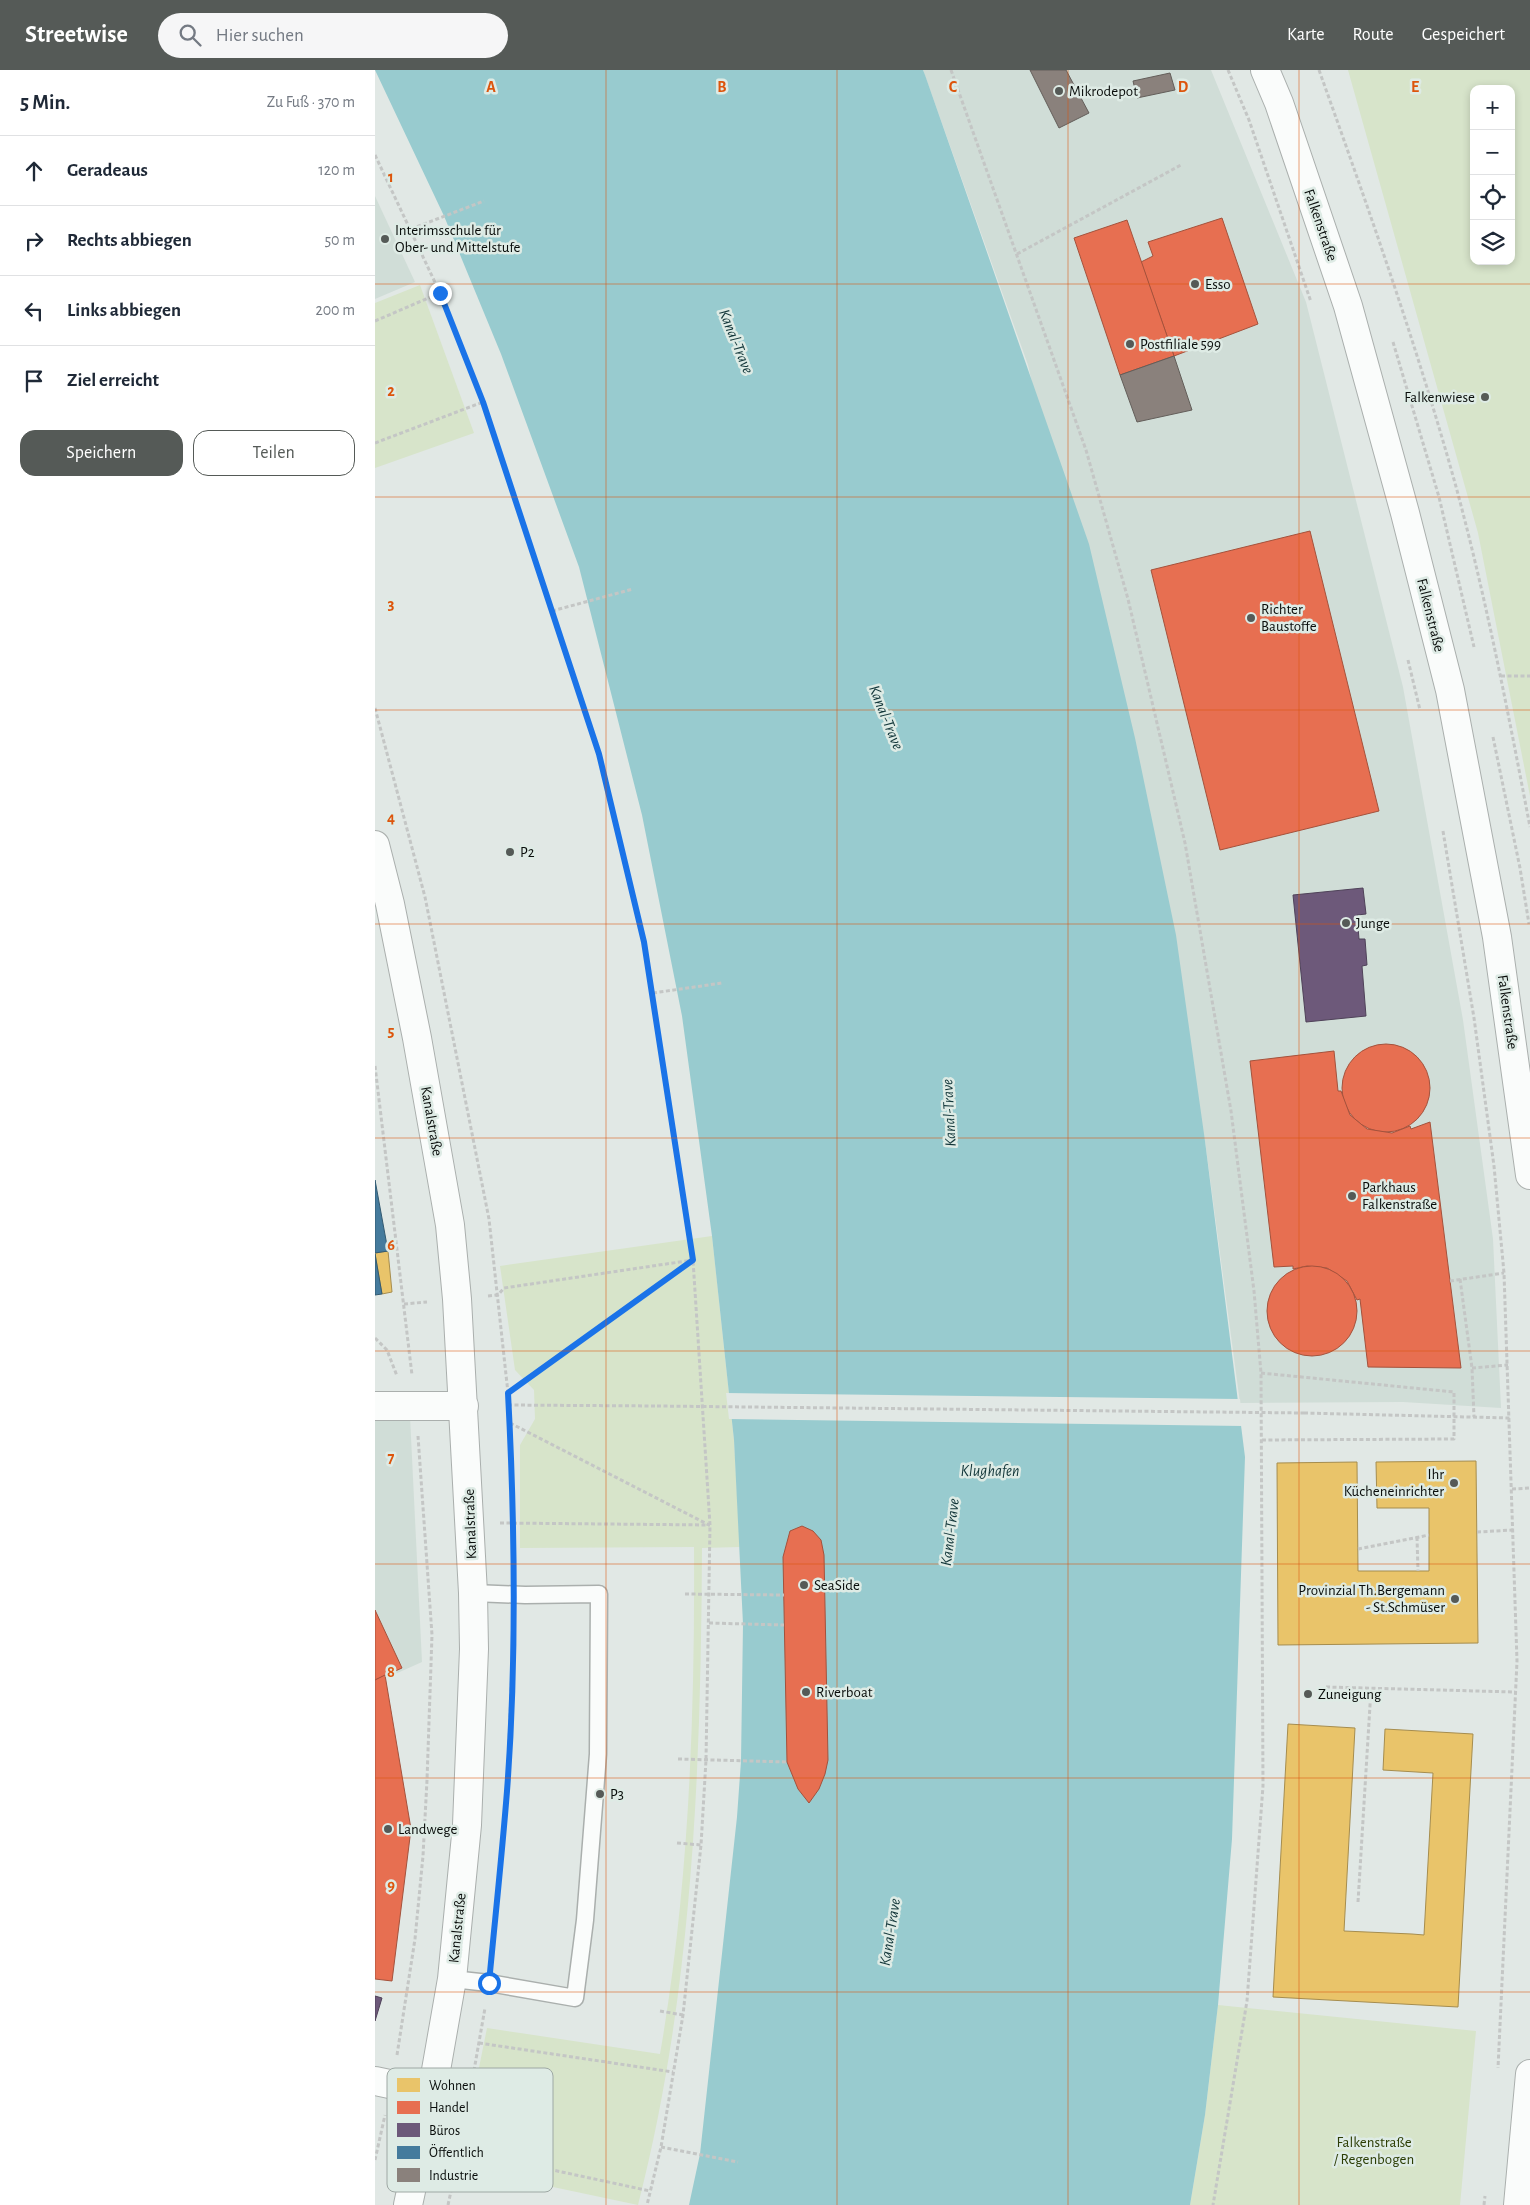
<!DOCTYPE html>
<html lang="de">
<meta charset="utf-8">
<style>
body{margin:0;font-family:"Alegreya Sans",sans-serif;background:#f6f6f7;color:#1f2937}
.controls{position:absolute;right:15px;top:15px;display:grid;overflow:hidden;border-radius:10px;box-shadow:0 2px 8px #0003}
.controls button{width:45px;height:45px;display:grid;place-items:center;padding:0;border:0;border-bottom:1px solid #e0e1e3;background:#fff;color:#1f2937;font:25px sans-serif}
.stop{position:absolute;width:15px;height:15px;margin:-11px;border:4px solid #1a73e8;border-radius:50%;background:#fff}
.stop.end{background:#1a73e8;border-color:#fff;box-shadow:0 1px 5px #0008}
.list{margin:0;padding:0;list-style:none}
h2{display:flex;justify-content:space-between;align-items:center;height:65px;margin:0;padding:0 20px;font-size:21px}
h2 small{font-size:16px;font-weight:400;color:#747a83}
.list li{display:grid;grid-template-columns:32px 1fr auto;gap:15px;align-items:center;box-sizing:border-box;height:70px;padding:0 20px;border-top:1px solid #e0e1e3}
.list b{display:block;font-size:19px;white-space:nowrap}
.list em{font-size:16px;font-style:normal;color:#747a83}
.actions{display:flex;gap:10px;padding:15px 20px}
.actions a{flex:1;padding:11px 0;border:1px solid #555a57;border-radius:15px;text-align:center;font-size:18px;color:#555a57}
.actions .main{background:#555a57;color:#fff}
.icon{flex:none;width:28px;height:28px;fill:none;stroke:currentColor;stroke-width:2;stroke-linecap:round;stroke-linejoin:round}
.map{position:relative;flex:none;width:1155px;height:2135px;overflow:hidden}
header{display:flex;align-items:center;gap:30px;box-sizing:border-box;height:70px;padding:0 25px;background:#555a57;color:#fff}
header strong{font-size:24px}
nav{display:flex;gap:28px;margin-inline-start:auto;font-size:18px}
.search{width:350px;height:45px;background:#f6f6f7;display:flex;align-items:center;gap:12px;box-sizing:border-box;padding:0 18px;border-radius:28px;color:#747a83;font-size:19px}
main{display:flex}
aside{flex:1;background:#fff}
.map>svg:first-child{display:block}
.built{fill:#d0ddd7}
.green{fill:#d7e4ca;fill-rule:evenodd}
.water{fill:#98cbcf}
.pier{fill:#e1e8e5}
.homes{fill:#e9c46a;stroke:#a68d4e}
.shops{fill:#e76f51;stroke:#a4523c}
.offices{fill:#6d597a;stroke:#4f4259}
.public{fill:#457b9d;stroke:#335a71}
.industry{fill:#8a817c;stroke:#635e5a}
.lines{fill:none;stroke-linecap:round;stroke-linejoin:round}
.lane-casing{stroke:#aaafad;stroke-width:19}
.street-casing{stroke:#aaafad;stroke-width:30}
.secondary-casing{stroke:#aaafad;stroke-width:30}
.path{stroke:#c4c6c5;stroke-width:3;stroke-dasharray:4 2.5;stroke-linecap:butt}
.lane{stroke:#fafcfb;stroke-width:16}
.street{stroke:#fafcfb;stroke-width:28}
.secondary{stroke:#fafcfb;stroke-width:28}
.path-bridge{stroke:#c4c6c5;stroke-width:3;stroke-dasharray:4 2.5;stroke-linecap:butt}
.route{stroke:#1a73e8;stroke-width:6}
.grid{fill:none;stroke:#dd550c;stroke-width:1;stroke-opacity:0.55}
.poi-dot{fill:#555a57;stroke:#deebe5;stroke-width:2}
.labels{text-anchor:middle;stroke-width:5;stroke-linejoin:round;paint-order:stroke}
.poi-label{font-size:15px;fill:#090d0b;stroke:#deebe5;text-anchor:start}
.street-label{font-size:15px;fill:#090d0b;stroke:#deebe5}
.park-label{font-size:15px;fill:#2c3d04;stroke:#deebe5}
.water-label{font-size:16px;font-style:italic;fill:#123639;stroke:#deebe5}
.key{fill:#deebe5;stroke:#9ea8a4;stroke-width:1}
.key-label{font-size:14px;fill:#090d0b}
.grid-label{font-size:16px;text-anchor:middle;font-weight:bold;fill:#dd550c;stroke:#deebe5;stroke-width:5;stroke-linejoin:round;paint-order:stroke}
</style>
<header>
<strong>Streetwise</strong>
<div class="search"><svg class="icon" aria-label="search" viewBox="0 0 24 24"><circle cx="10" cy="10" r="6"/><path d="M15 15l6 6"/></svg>Hier suchen</div>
<nav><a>Karte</a><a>Route</a><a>Gespeichert</a></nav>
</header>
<main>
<aside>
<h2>5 Min.<small>Zu Fuß · 370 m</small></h2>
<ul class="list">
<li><svg class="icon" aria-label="ahead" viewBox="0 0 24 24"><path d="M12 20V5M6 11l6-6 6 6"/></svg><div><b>Geradeaus</b></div><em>120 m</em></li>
<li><svg class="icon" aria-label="right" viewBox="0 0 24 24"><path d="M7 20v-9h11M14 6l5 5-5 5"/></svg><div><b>Rechts abbiegen</b></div><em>50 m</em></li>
<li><svg class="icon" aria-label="left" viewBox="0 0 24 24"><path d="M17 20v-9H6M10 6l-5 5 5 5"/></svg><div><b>Links abbiegen</b></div><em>200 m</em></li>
<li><svg class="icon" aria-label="arrive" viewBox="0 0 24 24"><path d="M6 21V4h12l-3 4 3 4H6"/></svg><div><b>Ziel erreicht</b></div></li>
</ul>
<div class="actions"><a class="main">Speichern</a><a>Teilen</a></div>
</aside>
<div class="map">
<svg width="1155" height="2135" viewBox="0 0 1155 2135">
<rect width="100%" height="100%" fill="#e1e8e5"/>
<g class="built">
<polygon points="548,0 836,0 931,232 1028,617 1088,950 1118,1169 1126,1338 1028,1332 865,1333 830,1071 653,295"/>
<polygon points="0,126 40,212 0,229"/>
<polygon points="34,1326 47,1592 0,1613 0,1327"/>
</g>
<g class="green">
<path d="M 973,0 L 1155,0 L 1155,726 L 1103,463 ZM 1099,19 L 1136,19 L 1136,191 L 1099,191 Z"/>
<polygon points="45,215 99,363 0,398 0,233"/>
<path d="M 337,1166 L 359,1370 L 365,1477 L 327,1478 C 326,1697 318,1921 263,2135 L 84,2097 L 112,1958 L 285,1984 C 314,1818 320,1646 319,1477 L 145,1478 L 145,1375 L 160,1349 L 159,1320 L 140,1300 L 125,1196 Z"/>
<polygon points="843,1935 1101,1961 1085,2135 815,2135 830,2045"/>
</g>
<polygon class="water" points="0,0 548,0 550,5 714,474 760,668 801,865 830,1071 870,1387 857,1769 843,1935 830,2045 815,2135 314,2135 325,2084 362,1747 366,1691 368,1554 359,1370 337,1166 307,946 267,745 204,497 126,284 69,146"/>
<polygon class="pier" points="351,1323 865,1329 868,1356 354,1349"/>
<g class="homes">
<polygon points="13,1181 17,1222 7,1224 0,1183"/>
<polygon points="1101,1391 1103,1573 903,1575 902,1393 982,1392 983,1501 1054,1501 1054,1438 1002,1438 1001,1392"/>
<polygon points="913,1654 980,1658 969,1861 1037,1864 1049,1865 1058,1703 1008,1700 1010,1659 1098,1664 1083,1937 898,1927"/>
</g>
<g class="shops">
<polygon points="847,148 883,254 799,286 766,192 778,186 773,172"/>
<polygon points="752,150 799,286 745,305 699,168"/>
<polygon points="935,461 1004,741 845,780 776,500"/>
<circle cx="1011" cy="1018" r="44"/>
<polygon points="959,981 963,1021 966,1021 975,1045 992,1059 1017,1063 1035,1056 1036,1059 1055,1052 1086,1298 993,1297 985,1229 982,1230 972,1211 952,1198 932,1196 918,1199 918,1196 899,1197 875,991"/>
<circle cx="937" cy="1241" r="45"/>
<polygon points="427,1456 438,1461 446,1470 449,1485 453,1690 450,1704 444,1719 434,1733 423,1719 412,1692 408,1487 415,1461"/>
<polygon points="0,1540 27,1598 0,1610"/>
<polygon points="10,1605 36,1759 17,1911 0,1909 0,1610"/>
</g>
<g class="offices">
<polygon points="988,818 991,844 982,845 984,869 990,869 992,895 987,896 991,946 931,952 918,825"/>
<polygon points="0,1926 7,1928 0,1951"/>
</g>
<g class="public">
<polygon points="0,1110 13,1181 0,1183"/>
<polygon points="0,1184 7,1224 0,1225"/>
</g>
<g class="industry">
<polygon points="655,0 691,0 714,43 684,58"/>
<polygon points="795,3 800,20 762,28 758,11"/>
<polygon points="799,286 817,340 762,352 745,305"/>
</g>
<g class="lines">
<defs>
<polyline id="lane" points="77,1909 114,1913 200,1928 210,1850 223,1684 224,1524 150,1525 98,1523"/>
<g id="street">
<polyline points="0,1336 89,1336"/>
<polyline points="0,2011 57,2023"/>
</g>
<g id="secondary">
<polyline points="890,0 904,33 973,236 1030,443 1075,620 1122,867 1155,1105"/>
<polyline points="0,775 15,834 42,968 75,1155 82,1229 98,1523 99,1579 92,1755 77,1909 57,2023 33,2135"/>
<polyline points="1143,2135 1155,2004"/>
</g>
</defs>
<use href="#lane" class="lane-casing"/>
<use href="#street" class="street-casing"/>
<use href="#secondary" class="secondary-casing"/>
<g class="path">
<polyline points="576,0 711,380 753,529 810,773 856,1041 879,1221 886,1303 888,1716 872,1931 838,2135"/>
<polyline points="853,0 874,50 936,232"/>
<path d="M 944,0 C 993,137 1041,273 1080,413 C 1111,527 1133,642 1155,757"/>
<polyline points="0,85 65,223 108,332 224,684 269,872 318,1190 335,1455 331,1690 326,1775 308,1945 286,2077 272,2135"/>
<polyline points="36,159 109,131"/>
<polyline points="642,184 806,95"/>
<polyline points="0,251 65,223"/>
<polyline points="1018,272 1064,427 1099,577"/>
<polyline points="0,373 108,332"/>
<polyline points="177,541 258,519"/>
<polyline points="1033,590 1045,640"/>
<polyline points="1126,606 1155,606"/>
<polyline points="0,638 50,827 114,1149 133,1323 139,1501"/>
<polyline points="1118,667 1145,798 1154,854"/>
<polyline points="1068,761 1099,948 1119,1096 1129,1203 1142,1591 1123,1998"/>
<polyline points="278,923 347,913"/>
<polyline points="0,996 37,1305"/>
<polyline points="1085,1209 1097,1298 1099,1347"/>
<polyline points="1075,1211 1129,1203"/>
<polyline points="113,1226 123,1225 129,1218 318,1190"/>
<polyline points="29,1234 52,1232"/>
<polyline points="0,1268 12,1280 22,1306"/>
<polyline points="1097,1298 1133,1295"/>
<polyline points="886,1303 1079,1322 1079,1369 886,1370"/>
<polyline points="133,1323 317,1190"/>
<polyline points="133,1335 282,1336"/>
<polyline points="929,1343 1135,1348"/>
<polyline points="135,1353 334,1455"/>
<polyline points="1137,1419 1155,1418"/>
<polyline points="125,1453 335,1455"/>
<polyline points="1102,1462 1138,1460"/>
<polyline points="1042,1467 1043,1501"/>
<polyline points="983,1479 1054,1465"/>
<polyline points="310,1524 409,1525"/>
<polyline points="334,1553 409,1555"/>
<polyline points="951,1617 1140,1622"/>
<polyline points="303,1689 412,1692"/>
<polyline points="302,1773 326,1775"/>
<polyline points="983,1832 996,1619"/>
<polyline points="116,1887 132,1720 139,1549"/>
<polyline points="285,1941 308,1945"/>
<polyline points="104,1973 298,2002"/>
<polyline points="22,1985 40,1869 48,1786 52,1710 57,1565 43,1366"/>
<polyline points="286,2077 363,2092"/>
<polyline points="85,2080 275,2121"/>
<polyline points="0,2090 10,2045"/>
<polyline points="73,2135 85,2080 110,1938"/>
<polyline points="1109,2135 1110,2126"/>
</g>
<use href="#lane" class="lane"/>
<use href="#street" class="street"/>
<use href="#secondary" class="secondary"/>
<polyline class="path-bridge" points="282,1336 929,1343"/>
</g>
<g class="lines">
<path class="route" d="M 65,223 L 108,332 L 224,684 L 269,872 L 318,1190 L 133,1323 C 140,1455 142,1588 132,1721 C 127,1785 120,1849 114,1913"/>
</g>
<path class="grid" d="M 231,0 L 231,2135M 462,0 L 462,2135M 693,0 L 693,2135M 924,0 L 924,2135M 0,214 L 1155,214M 0,427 L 1155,427M 0,640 L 1155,640M 0,854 L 1155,854M 0,1068 L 1155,1068M 0,1281 L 1155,1281M 0,1494 L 1155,1494M 0,1708 L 1155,1708M 0,1922 L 1155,1922"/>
<g class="poi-dot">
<circle cx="684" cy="21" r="5"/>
<circle cx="10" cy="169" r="5"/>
<circle cx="820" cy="214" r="5"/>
<circle cx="755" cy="274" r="5"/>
<circle cx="1110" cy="327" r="5"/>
<circle cx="876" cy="548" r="5"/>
<circle cx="135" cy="782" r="5"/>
<circle cx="971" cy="853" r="5"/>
<circle cx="977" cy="1126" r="5"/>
<circle cx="1079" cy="1413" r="5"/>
<circle cx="429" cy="1515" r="5"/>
<circle cx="1080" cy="1529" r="5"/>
<circle cx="431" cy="1622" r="5"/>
<circle cx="933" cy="1624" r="5"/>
<circle cx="225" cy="1724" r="5"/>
<circle cx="13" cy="1759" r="5"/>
</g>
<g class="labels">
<g class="poi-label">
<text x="694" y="26">Mikrodepot</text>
<text x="20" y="165">Interimsschule für<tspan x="20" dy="17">Ober- und Mittelstufe</tspan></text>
<text x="830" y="219">Esso</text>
<text x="765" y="279">Postfiliale 599</text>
<text x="1100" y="332" text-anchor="end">Falkenwiese</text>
<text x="886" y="544">Richter<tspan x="886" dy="17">Baustoffe</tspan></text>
<text x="145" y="787">P2</text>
<text x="981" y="858">Junge</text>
<text x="987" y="1122">Parkhaus<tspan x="987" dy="17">Falkenstraße</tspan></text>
<text x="1069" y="1409" text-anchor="end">Ihr<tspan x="1069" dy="17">Kücheneinrichter</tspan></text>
<text x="439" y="1520">SeaSide</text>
<text x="1070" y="1525" text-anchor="end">Provinzial Th.Bergemann<tspan x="1070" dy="17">- St.Schmüser</tspan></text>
<text x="441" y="1627">Riverboat</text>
<text x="943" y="1629">Zuneigung</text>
<text x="235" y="1729">P3</text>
<text x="23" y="1764">Landwege</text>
</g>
<g class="street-label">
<text transform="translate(946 155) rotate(71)" y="5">Falkenstraße</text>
<text transform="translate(1056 545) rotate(76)" y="5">Falkenstraße</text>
<text transform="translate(1133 942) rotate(82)" y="5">Falkenstraße</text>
<text transform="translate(57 1051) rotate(80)" y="5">Kanalstraße</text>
<text transform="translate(95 1454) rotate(-92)" y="5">Kanalstraße</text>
<text transform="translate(82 1858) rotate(-84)" y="5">Kanalstraße</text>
</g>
<g class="park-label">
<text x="999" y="2077">Falkenstraße<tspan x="999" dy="17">/ Regenbogen</tspan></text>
</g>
<g class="water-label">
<text transform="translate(362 271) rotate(68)" y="6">Kanal-Trave</text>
<text transform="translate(512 647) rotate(68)" y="6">Kanal-Trave</text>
<text transform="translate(573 1043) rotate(-93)" y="6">Kanal-Trave</text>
<text x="615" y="1406">Klughafen</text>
<text transform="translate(574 1462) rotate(-83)" y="6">Kanal-Trave</text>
<text transform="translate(514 1862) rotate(-81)" y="6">Kanal-Trave</text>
</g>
</g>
<rect x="12" y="1998" width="166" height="124" rx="8" class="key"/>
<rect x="22" y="2008" width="23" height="14" fill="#e9c46a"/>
<rect x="22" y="2031" width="23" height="13" fill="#e76f51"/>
<rect x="22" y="2053" width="23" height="14" fill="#6d597a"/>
<rect x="22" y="2076" width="23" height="13" fill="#457b9d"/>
<rect x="22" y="2098" width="23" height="14" fill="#8a817c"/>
<g class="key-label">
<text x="54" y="2020">Wohnen</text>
<text x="54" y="2042">Handel</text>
<text x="54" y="2065">Büros</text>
<text x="54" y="2087">Öffentlich</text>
<text x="54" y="2110">Industrie</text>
</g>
<g class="grid-label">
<text x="116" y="22">A</text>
<text x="347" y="22">B</text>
<text x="578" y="22">C</text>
<text x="808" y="22">D</text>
<text x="1040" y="22">E</text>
<text x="16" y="112">1</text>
<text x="16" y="326">2</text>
<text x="16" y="539">3</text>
<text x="16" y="753">4</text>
<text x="16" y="966">5</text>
<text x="16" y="1180">6</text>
<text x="16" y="1393">7</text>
<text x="16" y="1607">8</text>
<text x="16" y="1820">9</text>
</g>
</svg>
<div class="controls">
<button>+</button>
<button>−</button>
<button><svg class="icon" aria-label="locate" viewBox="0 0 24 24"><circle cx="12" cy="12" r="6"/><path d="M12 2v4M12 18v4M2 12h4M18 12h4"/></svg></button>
<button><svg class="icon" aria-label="layers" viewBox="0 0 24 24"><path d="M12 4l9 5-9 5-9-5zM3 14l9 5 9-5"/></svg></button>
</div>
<div class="stop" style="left:114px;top:1913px"></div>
<div class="stop end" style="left:65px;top:223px"></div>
</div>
</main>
